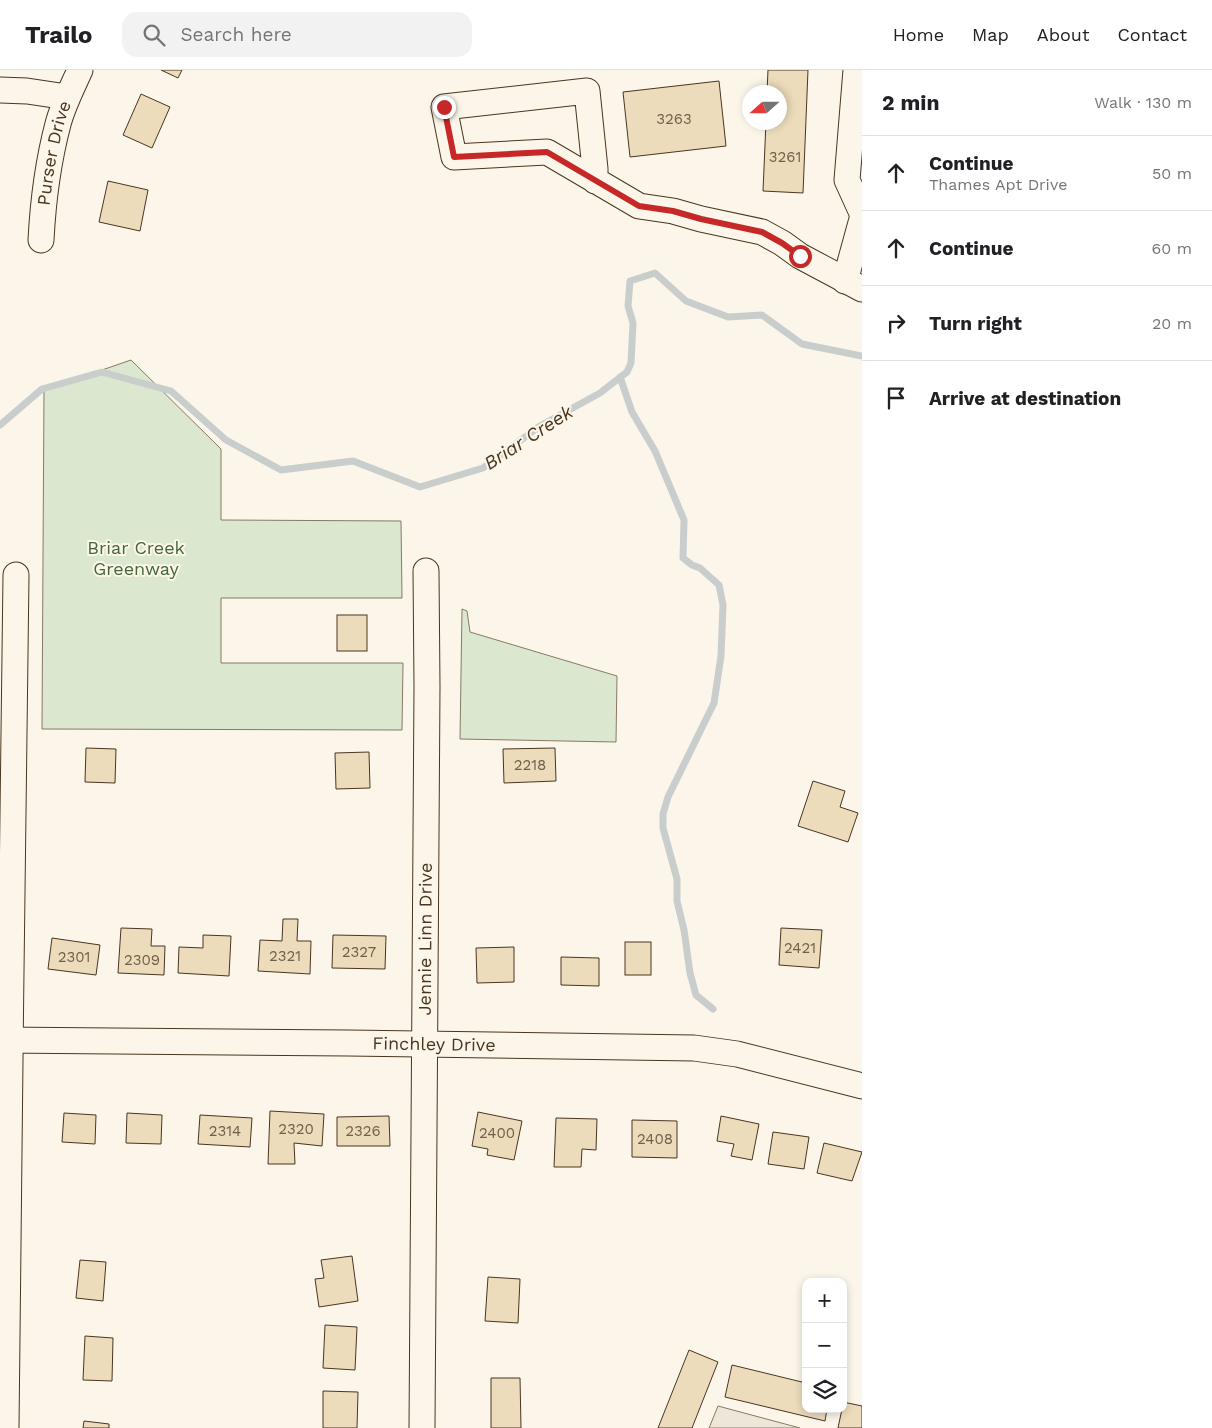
<!DOCTYPE html>
<meta charset="utf-8">
<style>
body{margin:0;font-family:"Work Sans",sans-serif;background:#f2f2f2;color:#202124}
.controls{position:absolute;right:15px;bottom:15px;display:grid;overflow:hidden;border-radius:10px;box-shadow:0 2px 8px #0003}
.controls button{width:45px;height:45px;display:grid;place-items:center;padding:0;border:0;border-bottom:1px solid #e0e0e0;background:#fff;color:#202124;font:25px sans-serif}
.compass{position:absolute;left:742px;top:15px;width:45px;height:45px;border-radius:50%;background:#fff;box-shadow:0 2px 8px #0003;rotate:249deg}
.stop{position:absolute;width:15px;height:15px;margin:-11px;border:4px solid #c62828;border-radius:50%;background:#fff}
.stop.end{background:#c62828;border-color:#fff;box-shadow:0 1px 5px #0008}
.list{margin:0;padding:0;list-style:none}
h2{display:flex;justify-content:space-between;align-items:center;height:65px;margin:0;padding:0 20px;font-size:21px}
h2 small{font-size:16px;font-weight:400;color:#757577}
.list li{display:grid;grid-template-columns:32px 1fr auto;gap:15px;align-items:center;box-sizing:border-box;height:75px;padding:0 20px;border-top:1px solid #e0e0e0}
.list b{display:block;font-size:19px;white-space:nowrap}
.list p{margin:0;font-size:16px;white-space:nowrap;color:#757577}
.list em{font-size:16px;font-style:normal;color:#757577}
.icon{flex:none;width:28px;height:28px;fill:none;stroke:currentColor;stroke-width:2;stroke-linecap:round;stroke-linejoin:round}
.map{position:relative;flex:none;width:862px;height:1358px;overflow:hidden}
header{display:flex;align-items:center;gap:30px;box-sizing:border-box;height:70px;padding:0 25px;background:#fff;border-bottom:1px solid #e0e0e0}
header strong{font-size:24px}
nav{display:flex;gap:28px;margin-inline-start:auto;font-size:18px}
.search{width:350px;height:45px;background:#f2f2f2;display:flex;align-items:center;gap:12px;box-sizing:border-box;padding:0 18px;border-radius:15px;color:#757577;font-size:19px}
main{display:flex}
aside{flex:1;background:#fff}
.map>svg:first-child{display:block}
.green{fill:#dce7d0;stroke:#887966}
.parking{fill:#ede7d9;stroke:#887966}
.lines{fill:none;stroke-linecap:round;stroke-linejoin:round}
.stream{stroke:#c9cecd;stroke-width:7}
.building{fill:#ecdcbc;stroke:#4a3520}
.minor-casing{stroke:#4a3520;stroke-width:27}
.minor{stroke:#fbf6e9;stroke-width:25}
.route{stroke:#c62828;stroke-width:6}
.labels{text-anchor:middle;stroke-width:4;stroke-linejoin:round;paint-order:stroke}
.number-label{font-size:15px;fill:#725f47}
.street-label{font-size:18px;fill:#4a3520;stroke:#fbf6e9}
.park-label{font-size:18px;fill:#436837;stroke:#fbf6e9}
.water-label{font-size:19px;font-style:italic;fill:#4a3520;stroke:#fbf6e9}
</style>
<header>
<strong>Trailo</strong>
<div class="search"><svg class="icon" aria-label="search" viewBox="0 0 24 24"><circle cx="10" cy="10" r="6"/><path d="M15 15l6 6"/></svg>Search here</div>
<nav><a>Home</a><a>Map</a><a>About</a><a>Contact</a></nav>
</header>
<main>
<div class="map">
<svg width="862" height="1358" viewBox="0 0 862 1358">
<rect width="100%" height="100%" fill="#fbf6e9"/>
<g class="green">
<polygon points="131,290 221,379 221,450 401,451 402,528 221,528 221,593 403,593 402,660 42,659 44,320"/>
<polygon points="462,539 467,541 470,562 617,606 616,672 460,669"/>
</g>
<polygon class="parking" points="718,1336 800,1358 709,1358"/>
<g class="lines">
<g class="stream">
<polyline points="620,307 632,342 655,381 684,450 683,488 692,495 700,498 719,515 723,535 721,586 714,633 668,727 663,744 663,758 677,809 677,831 684,860 690,903 696,925 713,939"/>
<polyline points="0,355 42,319 102,302 171,321 226,370 281,400 353,391 420,417 483,398 540,356 600,323 627,302 631,293 633,253 628,236 630,211 655,203 686,231 728,247 762,245 802,274 862,286"/>
</g>
</g>
<g class="building">
<polygon points="161,0 182,0 178,8"/>
<polygon points="768,0 808,0 803,123 763,121 766,52 780,52 780,22 767,22"/>
<polygon points="719,11 726,76 630,87 623,22"/>
<polygon points="141,24 170,37 152,78 123,65"/>
<polygon points="108,111 148,120 140,161 99,152"/>
<rect x="337" y="545" width="30" height="36"/>
<polygon points="86,678 116,679 115,713 85,712"/>
<polygon points="555,678 556,711 504,713 503,679"/>
<polygon points="369,682 370,718 336,719 335,683"/>
<polygon points="813,711 845,721 840,737 858,743 848,772 798,756"/>
<polygon points="283,849 298,849 297,871 311,871 310,904 258,901 260,870 282,871"/>
<polygon points="121,858 152,859 151,876 165,876 164,905 118,903"/>
<polygon points="781,858 822,860 819,898 779,895"/>
<polygon points="203,865 231,866 229,906 178,903 179,877 203,878"/>
<polygon points="333,865 386,866 385,899 332,898"/>
<polygon points="52,868 100,875 96,905 48,899"/>
<rect x="625" y="872" width="26" height="33"/>
<polygon points="514,877 514,912 477,913 476,878"/>
<polygon points="561,887 599,888 599,916 561,915"/>
<polygon points="270,1041 324,1044 322,1076 294,1073 295,1094 268,1094"/>
<polygon points="478,1042 522,1051 514,1090 487,1085 488,1079 472,1076"/>
<polygon points="64,1043 96,1045 95,1074 62,1072"/>
<polygon points="127,1043 162,1045 161,1074 126,1073"/>
<polygon points="200,1045 252,1048 250,1077 198,1074"/>
<polygon points="389,1046 390,1076 337,1076 337,1047"/>
<polygon points="721,1046 759,1054 752,1090 731,1086 734,1074 717,1071"/>
<polygon points="556,1048 597,1049 596,1080 582,1079 581,1097 554,1097"/>
<polygon points="632,1050 677,1051 677,1088 632,1087"/>
<polygon points="773,1062 809,1067 804,1099 768,1094"/>
<polygon points="824,1073 862,1082 852,1111 817,1103"/>
<polygon points="352,1186 358,1231 319,1237 315,1209 324,1208 321,1190"/>
<polygon points="80,1190 106,1192 103,1231 76,1228"/>
<polygon points="488,1207 520,1209 518,1253 485,1251"/>
<polygon points="325,1255 357,1257 355,1300 323,1298"/>
<polygon points="85,1266 113,1268 112,1311 83,1310"/>
<polygon points="689,1280 718,1292 692,1358 658,1358"/>
<polygon points="732,1295 806,1313 806,1339 827,1339 825,1351 725,1327"/>
<polygon points="491,1308 520,1308 521,1358 491,1358"/>
<polygon points="323,1321 358,1322 357,1358 323,1358"/>
<polygon points="843,1332 862,1336 862,1358 838,1358 842,1339 843,1339"/>
<polygon points="84,1351 109,1354 109,1358 83,1358"/>
</g>
<g class="lines">
<defs>
<g id="minor">
<polyline points="856,0 847,110 862,143"/>
<polyline points="0,20 27,21 67,27"/>
<polyline points="595,111 595,99 587,21 444,37 454,87 547,82 639,136 673,141 701,149 762,162 782,173 800,186 862,219"/>
<path id="s1" d="M 41,170 C 43,131 48,92 58,54 C 63,35 72,18 80,0"/>
<polyline points="845,211 862,149"/>
<path id="s2" d="M 0,970 L 348,973 L 694,978 L 737,984 L 862,1016"/>
<path d="M 6,1358 C 8,1074 13,789 16,505"/>
<path id="s3" d="M 422,1358 L 427,617 L 426,501"/>
</g>
</defs>
<use href="#minor" class="minor-casing"/>
<use href="#minor" class="minor"/>
</g>
<g class="lines">
<polyline class="route" points="444,37 454,87 547,82 639,136 673,141 701,149 762,162 782,173 800,186"/>
</g>
<g class="labels">
<g class="number-label">
<text x="674" y="54">3263</text>
<text x="785" y="92">3261</text>
<text x="530" y="700">2218</text>
<text x="800" y="883">2421</text>
<text x="359" y="887">2327</text>
<text x="285" y="891">2321</text>
<text x="74" y="892">2301</text>
<text x="142" y="895">2309</text>
<text x="296" y="1064">2320</text>
<text x="225" y="1066">2314</text>
<text x="363" y="1066">2326</text>
<text x="497" y="1068">2400</text>
<text x="655" y="1074">2408</text>
</g>
<g class="street-label">
<text dy="6" stroke="none"><textPath href="#s1" startOffset="88">Purser Drive</textPath></text>
<text dy="6" stroke="none"><textPath href="#s3" startOffset="489">Jennie Linn Drive</textPath></text>
<text dy="6" stroke="none"><textPath href="#s2" startOffset="434">Finchley Drive</textPath></text>
</g>
<g class="park-label">
<text x="136" y="484">Briar Creek<tspan x="136" dy="21">Greenway</tspan></text>
</g>
<g class="water-label">
<text transform="translate(528 367) rotate(-33)" y="7">Briar Creek</text>
</g>
</g>
</svg>
<div class="controls">
<button>+</button>
<button>−</button>
<button><svg class="icon" aria-label="layers" viewBox="0 0 24 24"><path d="M12 4l9 5-9 5-9-5zM3 14l9 5 9-5"/></svg></button>
</div>
<svg class="compass" viewBox="-18 -18 36 36"><path d="M0-13l5 13h-10z" fill="#e53935"/><path d="M0 13l5-13h-10z" fill="#757577"/></svg>
<div class="stop" style="left:800px;top:186px"></div>
<div class="stop end" style="left:444px;top:37px"></div>
</div>
<aside>
<h2>2 min<small>Walk · 130 m</small></h2>
<ul class="list">
<li><svg class="icon" aria-label="ahead" viewBox="0 0 24 24"><path d="M12 20V5M6 11l6-6 6 6"/></svg><div><b>Continue</b><p>Thames Apt Drive</p></div><em>50 m</em></li>
<li><svg class="icon" aria-label="ahead" viewBox="0 0 24 24"><path d="M12 20V5M6 11l6-6 6 6"/></svg><div><b>Continue</b></div><em>60 m</em></li>
<li><svg class="icon" aria-label="right" viewBox="0 0 24 24"><path d="M7 20v-9h11M14 6l5 5-5 5"/></svg><div><b>Turn right</b></div><em>20 m</em></li>
<li><svg class="icon" aria-label="arrive" viewBox="0 0 24 24"><path d="M6 21V4h12l-3 4 3 4H6"/></svg><div><b>Arrive at destination</b></div></li>
</ul>
</aside>
</main>
